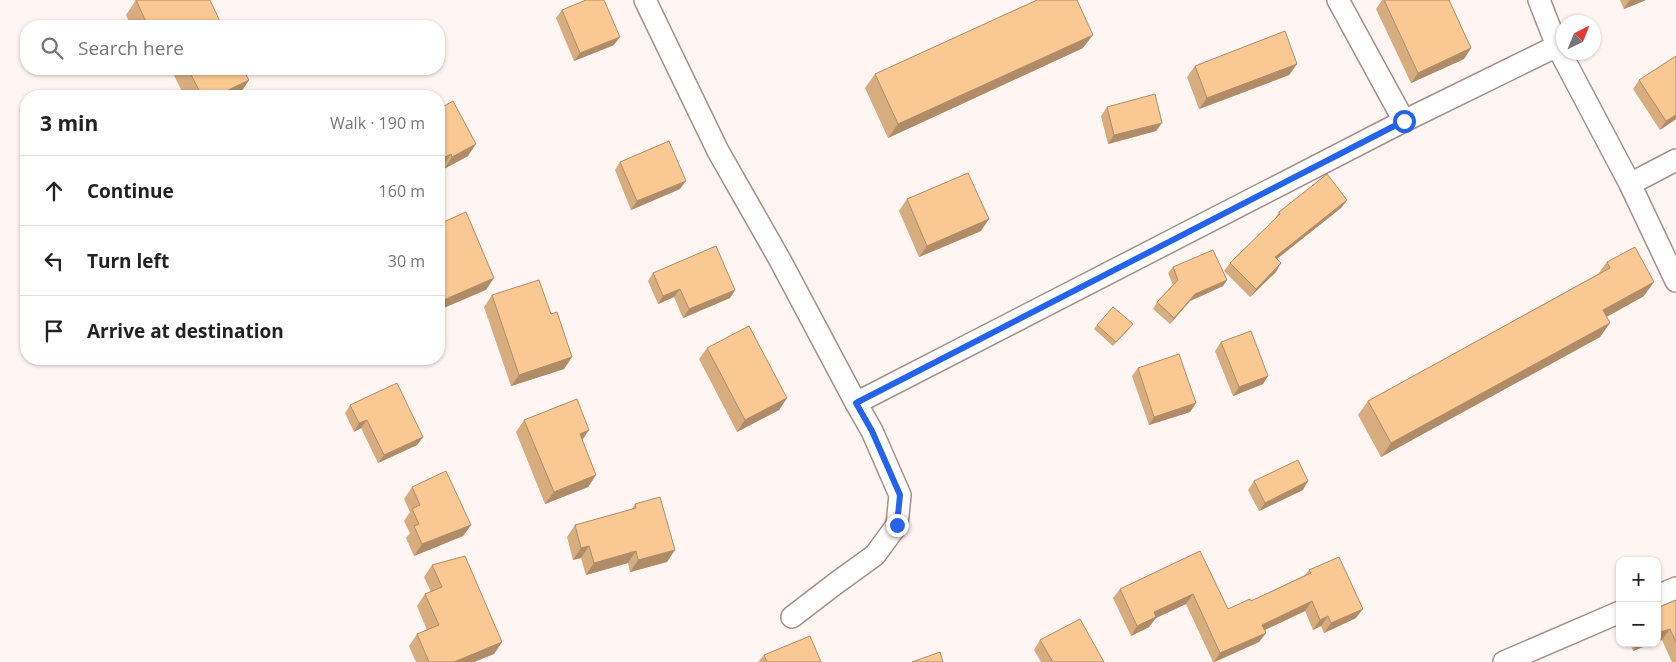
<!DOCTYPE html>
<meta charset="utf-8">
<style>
body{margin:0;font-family:"Open Sans",sans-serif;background:#f2f2f2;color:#222}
.controls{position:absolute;right:15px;bottom:15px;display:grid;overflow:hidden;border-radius:10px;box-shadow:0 1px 4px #0004}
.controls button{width:45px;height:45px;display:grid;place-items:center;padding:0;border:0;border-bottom:1px solid #e0e0e0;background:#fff;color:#222;font:25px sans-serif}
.compass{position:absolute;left:1556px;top:15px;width:45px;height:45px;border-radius:50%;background:#fff;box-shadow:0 1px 4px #0004;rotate:43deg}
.stop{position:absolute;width:15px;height:15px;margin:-11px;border:4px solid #2563eb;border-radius:50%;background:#fff}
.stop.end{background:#2563eb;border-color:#fff;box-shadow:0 1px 5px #0008}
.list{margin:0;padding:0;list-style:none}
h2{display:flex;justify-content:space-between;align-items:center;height:65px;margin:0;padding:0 20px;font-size:21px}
h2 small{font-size:16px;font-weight:400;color:#767676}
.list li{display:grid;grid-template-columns:32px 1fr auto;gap:15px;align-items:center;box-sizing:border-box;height:70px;padding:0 20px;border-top:1px solid #e0e0e0}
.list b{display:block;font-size:19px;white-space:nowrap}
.list em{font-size:16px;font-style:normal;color:#767676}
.icon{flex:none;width:28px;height:28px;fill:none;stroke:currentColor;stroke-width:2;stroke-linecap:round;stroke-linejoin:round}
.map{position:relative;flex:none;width:1676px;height:662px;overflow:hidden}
.search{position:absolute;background:#fff;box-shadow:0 1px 4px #0004;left:20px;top:20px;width:425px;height:55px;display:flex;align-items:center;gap:12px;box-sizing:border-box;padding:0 18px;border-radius:20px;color:#767676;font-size:19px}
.panel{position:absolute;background:#fff;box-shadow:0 1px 4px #0004;left:20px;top:90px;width:425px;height:275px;border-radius:20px}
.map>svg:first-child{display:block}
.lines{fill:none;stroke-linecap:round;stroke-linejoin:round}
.minor-casing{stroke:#a58f88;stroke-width:24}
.minor{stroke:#fff;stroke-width:21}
.wall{fill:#d7ac7e}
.shaded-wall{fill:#af8c67}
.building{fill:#fac893;stroke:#af8c67}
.route{stroke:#2563eb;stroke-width:6}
</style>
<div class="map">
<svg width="1676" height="662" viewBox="0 0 1676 662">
<rect width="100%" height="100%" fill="#fff5f2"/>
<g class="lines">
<defs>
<g id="minor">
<polyline points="645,0 718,151 780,260 856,403 1404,121 1557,46"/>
<polyline points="1338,0 1404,121"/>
<polyline points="1539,0 1557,46 1630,184 1676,281"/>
<polyline points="1630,184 1676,160"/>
<polyline points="1657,596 1676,588"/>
<polyline points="792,617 835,584 875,555 897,525 900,495 872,431 856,403"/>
<polyline points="1504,662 1620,612"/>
</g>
</defs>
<use href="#minor" class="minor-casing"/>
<use href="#minor" class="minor"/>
</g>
<g class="wall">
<polygon points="136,0 222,26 131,26 126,15"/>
<polygon points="1035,0 1077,0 1083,48 888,138 865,88 875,74 1035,1"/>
<polygon points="1382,0 1449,0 1471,48 1464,59 1411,83 1376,9"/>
<polygon points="1620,0 1646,0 1624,9"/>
<polygon points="562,10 614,45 574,61 556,18"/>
<polygon points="1676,56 1676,119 1660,130 1633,89 1639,80"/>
<polygon points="1297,64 1289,75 1199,109 1187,77 1195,66"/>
<polygon points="171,69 243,69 249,80 239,95 236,96 184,96"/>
<polygon points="1107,107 1156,131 1108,144 1101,116"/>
<polygon points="439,109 468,156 444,169 443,166 439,168"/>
<polygon points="620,162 680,189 631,210 615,170"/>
<polygon points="907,199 981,231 919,257 899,211"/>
<polygon points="1347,200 1341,208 1277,259 1276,272 1250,297 1224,271 1230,263 1273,221 1279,212"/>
<polygon points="1607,262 1644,296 1607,317 1610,323 1600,337 1381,457 1358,415 1368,401 1598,274"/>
<polygon points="1173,267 1227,280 1223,286 1190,301 1170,324 1153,309 1157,302 1173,285 1168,273"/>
<polygon points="653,273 735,290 730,298 683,318 674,297 658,304 648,281"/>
<polygon points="492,295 551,314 572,357 564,369 511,386 484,307"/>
<polygon points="1097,325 1130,328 1113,346 1094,329"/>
<polygon points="1221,342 1268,376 1263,384 1233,396 1215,351"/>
<polygon points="707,348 787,398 779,410 737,432 699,359"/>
<polygon points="1138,368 1196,403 1190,412 1149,425 1132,376"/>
<polygon points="350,405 423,437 417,445 378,463 361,428 354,432 345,413"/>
<polygon points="524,420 582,440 596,475 588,487 545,504 516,432"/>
<polygon points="1254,481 1303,490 1259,511 1248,490"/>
<polygon points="412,487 471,525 463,536 414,556 406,538 410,533 404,521 410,512 404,499"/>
<polygon points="635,504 667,562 630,572 628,563 586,575 581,558 573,560 567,537 575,525 631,510"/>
<polygon points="1200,551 1228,609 1251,601 1305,575 1309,570 1356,618 1324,633 1321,626 1313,630 1305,611 1265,630 1266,633 1259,642 1215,662 1213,662 1186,604 1156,618 1149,627 1131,636 1113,598 1120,589"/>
<polygon points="432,565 502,642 494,654 474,662 416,662 409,646 417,634 427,630 417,606 425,594 431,592 424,577"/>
<polygon points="1676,600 1676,662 1672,662 1662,640 1657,641 1657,608"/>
<polygon points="1040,640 1104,662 1041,662 1034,650"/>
<polygon points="1630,643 1653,643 1633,651"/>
<polygon points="764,655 821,662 758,662"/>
</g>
<g class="shaded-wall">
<polygon points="1631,0 1646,0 1624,9 1629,1"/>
<polygon points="1093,35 1083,48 888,138 898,124"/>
<polygon points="620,37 614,45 574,61 580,53"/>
<polygon points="1471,48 1464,59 1411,83 1418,73"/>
<polygon points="1297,64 1289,75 1199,109 1207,98"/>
<polygon points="249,80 239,95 236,96 216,96"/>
<polygon points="1676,115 1676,119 1660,130 1666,121"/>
<polygon points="1162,123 1156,131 1108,144 1114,135"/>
<polygon points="476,144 468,156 444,169 452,157"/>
<polygon points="451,154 443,166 439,168 439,160"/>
<polygon points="686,181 680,189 631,210 637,201"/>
<polygon points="1347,200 1341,208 1269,265 1275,257"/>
<polygon points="989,219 981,231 919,257 927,246"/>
<polygon points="1281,263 1276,272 1250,297 1256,289"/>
<polygon points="494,278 486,290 439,310 439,302"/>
<polygon points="1227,280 1223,286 1190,301 1170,324 1174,318 1195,294"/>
<polygon points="1654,282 1644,296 1593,324 1603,310"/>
<polygon points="680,289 674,297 658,304 663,296"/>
<polygon points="735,290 730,298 683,318 689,309"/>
<polygon points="1610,323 1600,337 1381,457 1391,443"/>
<polygon points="572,357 564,369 511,386 519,375"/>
<polygon points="1268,376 1263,384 1233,396 1239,387"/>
<polygon points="787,398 779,410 737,432 745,420"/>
<polygon points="1196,403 1190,412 1149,425 1154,417"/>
<polygon points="367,420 361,428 354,432 359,423"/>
<polygon points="589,430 581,442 580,434"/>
<polygon points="423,437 417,445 378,463 384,455"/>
<polygon points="596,475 588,487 545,504 554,492"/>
<polygon points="1308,481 1303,490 1259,511 1265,503"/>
<polygon points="471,525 463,536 414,556 422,544"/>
<polygon points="589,546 581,558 573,560 581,548"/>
<polygon points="675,550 667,562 630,572 638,560"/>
<polygon points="636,551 628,563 586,575 594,563"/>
<polygon points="1193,594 1186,604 1156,618 1149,627 1131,636 1137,626 1154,612"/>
<polygon points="1312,601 1305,611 1256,634 1262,625"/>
<polygon points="1363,609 1356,618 1324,633 1331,623"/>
<polygon points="1328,616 1321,626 1313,630 1320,620"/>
<polygon points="1670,629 1662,640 1657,641 1657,633"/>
<polygon points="1266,633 1259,642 1214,662 1220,653"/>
<polygon points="502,642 494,654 474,662 454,662"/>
<polygon points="1638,643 1653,643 1633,651"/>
</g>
<g class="building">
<polygon points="136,0 210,0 222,26 168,26 166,24 162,26 148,26"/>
<polygon points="586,0 604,0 620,37 580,53 562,10"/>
<polygon points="1037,0 1077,0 1093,35 898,124 875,74"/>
<polygon points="1384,0 1449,0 1471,48 1418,73"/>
<polygon points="1285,31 1297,64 1207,98 1195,66"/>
<polygon points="1676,56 1676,115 1666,121 1639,80"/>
<polygon points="188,69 243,69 249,80 216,96 202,96"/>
<polygon points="1155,94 1162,123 1114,135 1107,107"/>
<polygon points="453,101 476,144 452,157 451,154 439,160 439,109"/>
<polygon points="669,141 686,181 637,201 620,162"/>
<polygon points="968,173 989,219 927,246 907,199"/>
<polygon points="1327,174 1347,200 1275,257 1281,263 1256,289 1230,263 1280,214 1279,212"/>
<polygon points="466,212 494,278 439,302 439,224"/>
<polygon points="716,246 735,290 689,309 680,289 663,296 653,273"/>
<polygon points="1635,247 1654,282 1603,310 1610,323 1391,443 1368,401 1610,268 1607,262"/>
<polygon points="1213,250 1227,280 1195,294 1174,318 1157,302 1178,280 1173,267"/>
<polygon points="539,280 551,314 557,312 572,357 519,375 492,295"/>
<polygon points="1113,307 1133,324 1116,342 1097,325"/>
<polygon points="749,326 787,398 745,420 707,348"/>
<polygon points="1251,331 1268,376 1239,387 1221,342"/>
<polygon points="1179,354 1196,403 1154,417 1138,368"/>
<polygon points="397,383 423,437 384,455 367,420 359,423 350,405"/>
<polygon points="577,399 589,430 580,434 596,475 554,492 524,420"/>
<polygon points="1298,460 1308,481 1265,503 1254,481"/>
<polygon points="446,471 471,525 422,544 414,526 419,524 412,509 420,505 412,487"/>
<polygon points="660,497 675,550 638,560 636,551 594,563 589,546 581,548 575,525 636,508 635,504"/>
<polygon points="1200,551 1228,609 1250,599 1251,601 1311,573 1309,570 1339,557 1363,609 1331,623 1328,616 1320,620 1312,601 1262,625 1266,633 1220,653 1193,594 1154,612 1156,617 1137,626 1120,589"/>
<polygon points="465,556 502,642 454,662 429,662 417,634 439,625 425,594 442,587 432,565"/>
<polygon points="1676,600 1676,642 1670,629 1657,633 1657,608"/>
<polygon points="1080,619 1104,662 1053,662 1040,640"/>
<polygon points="810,636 821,662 767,662 764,655"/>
<polygon points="940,652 943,662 912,662"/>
</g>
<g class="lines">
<polyline class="route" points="897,525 900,495 872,431 856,403 1404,121"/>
</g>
</svg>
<div class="controls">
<button>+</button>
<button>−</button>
</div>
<svg class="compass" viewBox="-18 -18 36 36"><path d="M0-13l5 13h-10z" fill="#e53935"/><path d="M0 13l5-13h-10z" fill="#767676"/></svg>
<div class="stop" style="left:1404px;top:121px"></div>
<div class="stop end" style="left:897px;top:525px"></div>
<div class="search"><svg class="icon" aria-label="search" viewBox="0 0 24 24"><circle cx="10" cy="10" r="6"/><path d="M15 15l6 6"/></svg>Search here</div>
<section class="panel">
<h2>3 min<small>Walk · 190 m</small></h2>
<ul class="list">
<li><svg class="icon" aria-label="ahead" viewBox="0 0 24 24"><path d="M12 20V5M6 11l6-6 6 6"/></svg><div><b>Continue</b></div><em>160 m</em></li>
<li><svg class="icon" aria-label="left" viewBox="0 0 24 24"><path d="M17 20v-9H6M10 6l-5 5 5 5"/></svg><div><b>Turn left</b></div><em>30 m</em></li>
<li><svg class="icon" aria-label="arrive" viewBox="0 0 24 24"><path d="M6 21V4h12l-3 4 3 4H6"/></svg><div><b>Arrive at destination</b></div></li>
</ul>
</section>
</div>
